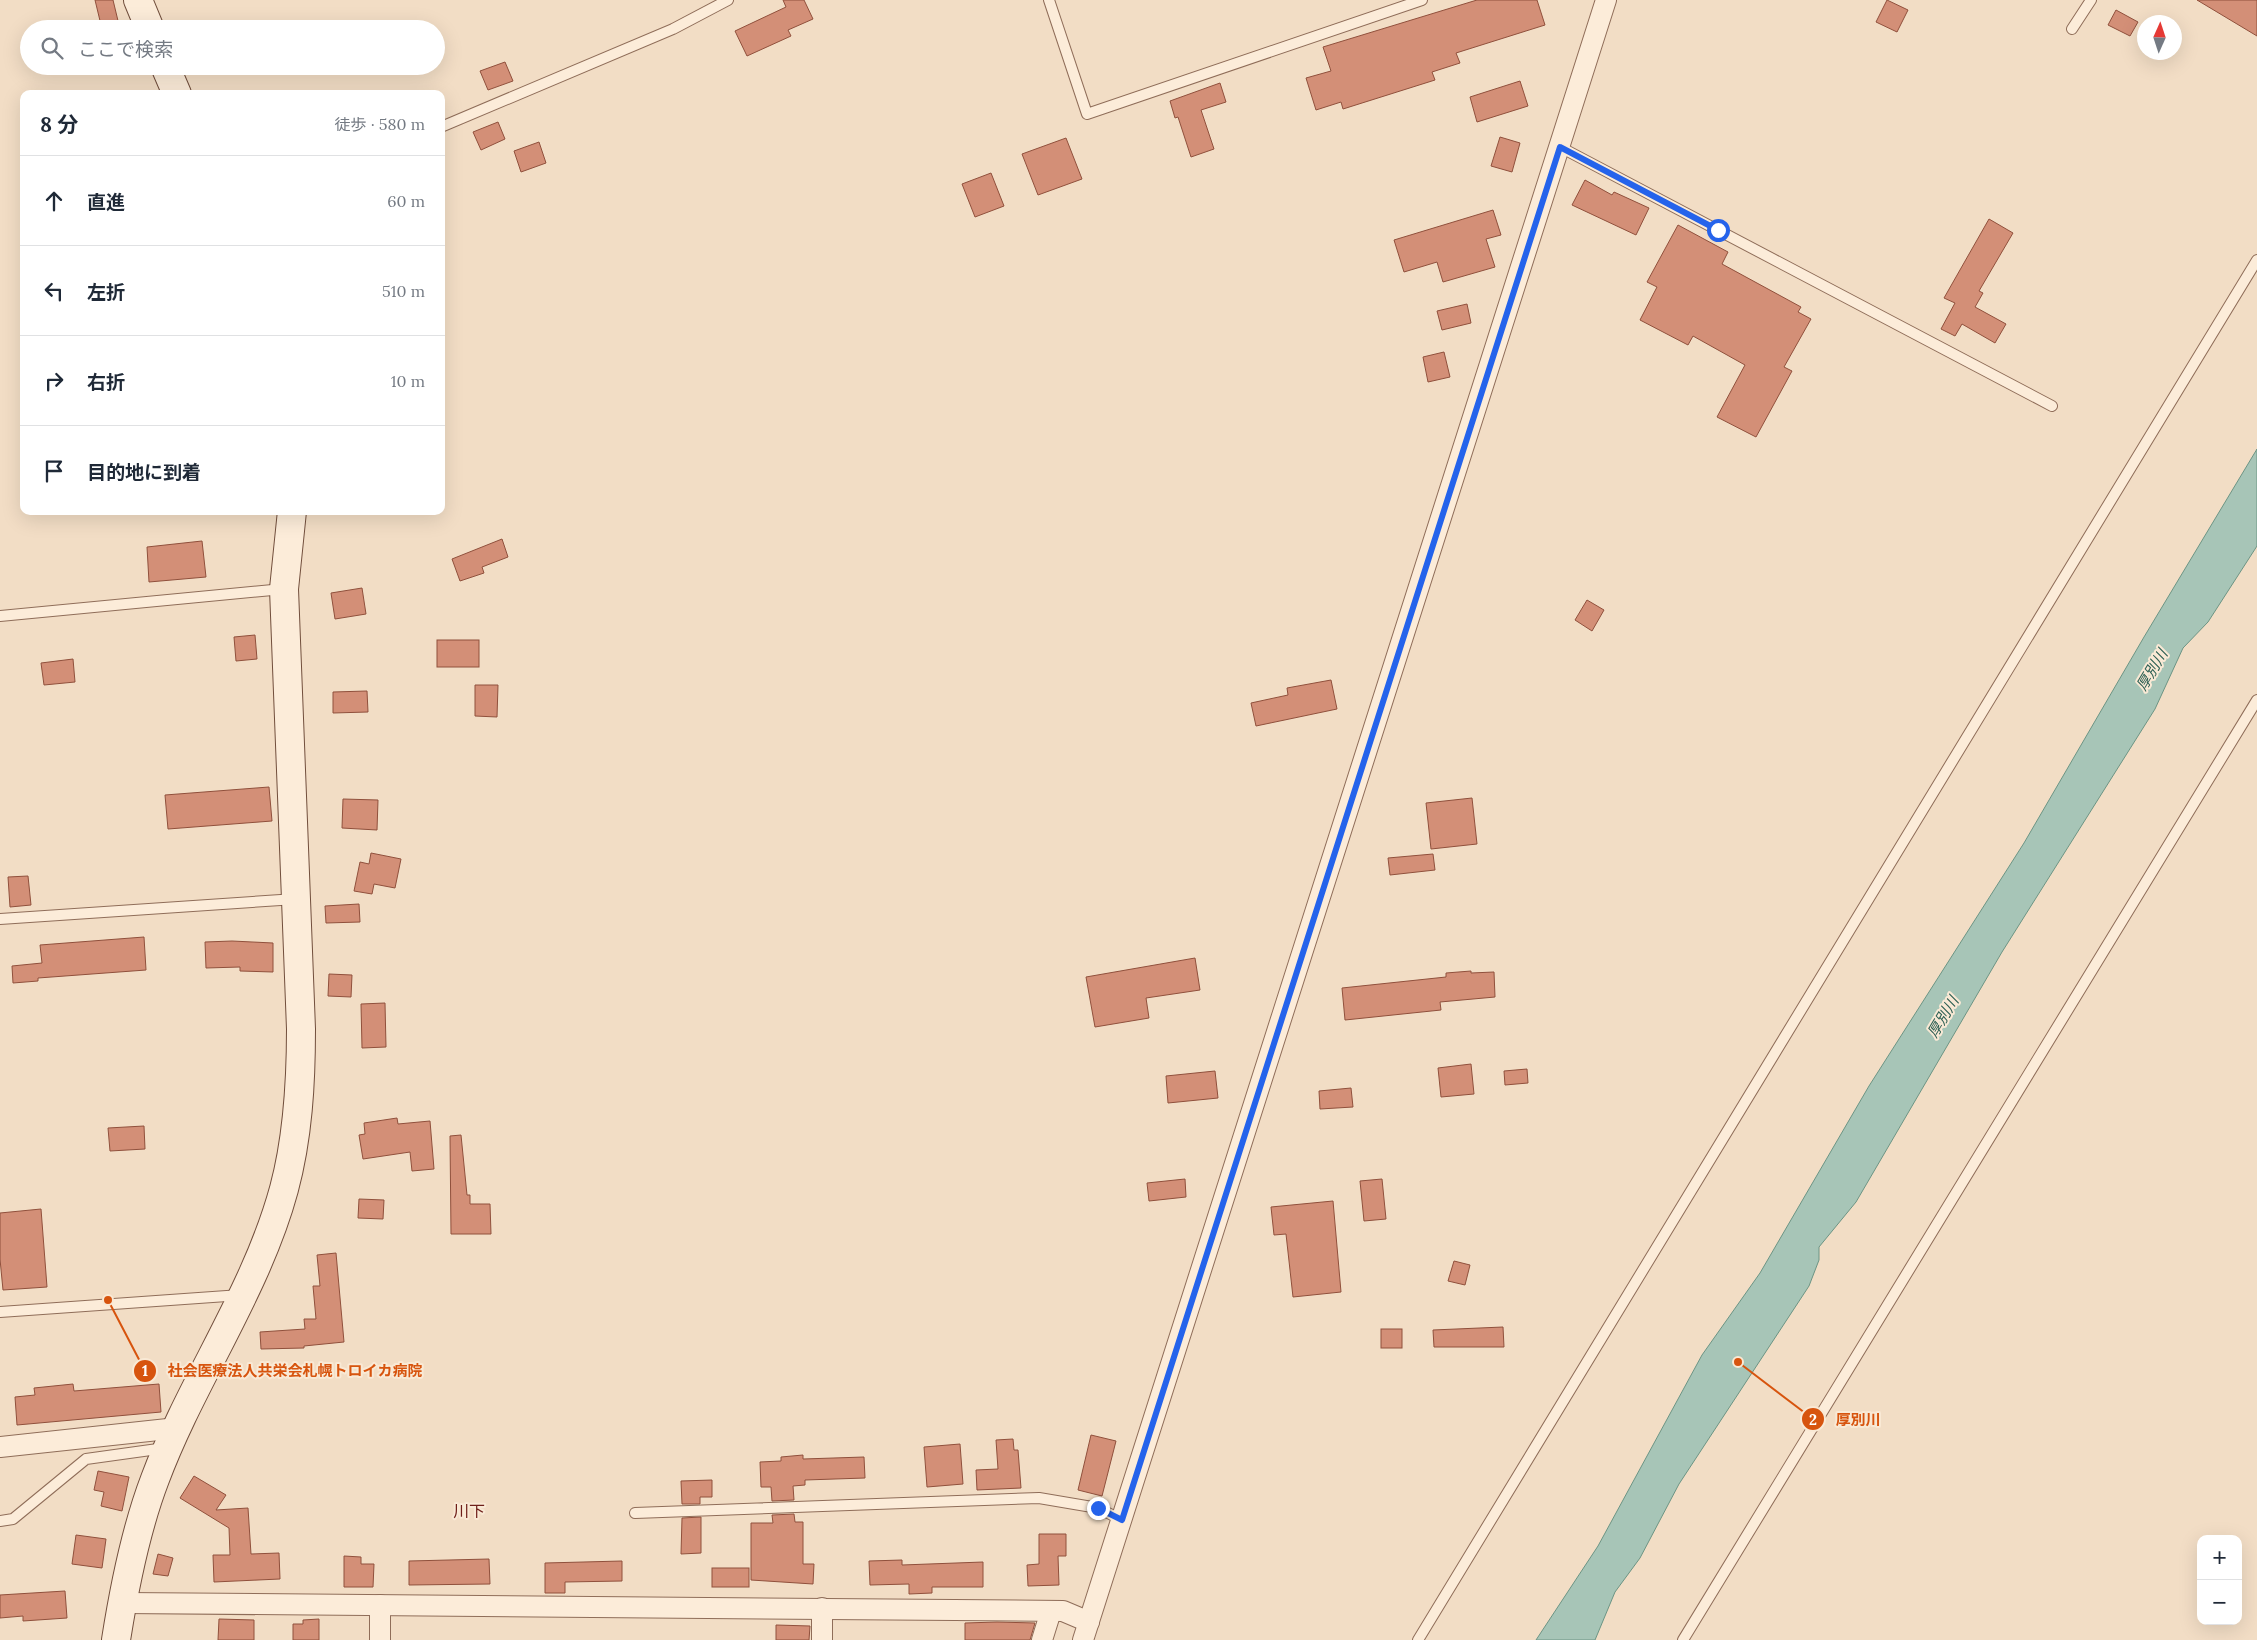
<!DOCTYPE html>
<html lang="ja">
<meta charset="utf-8">
<style>
body{margin:0;font-family:Lora,"Noto Sans JP",serif;background:#f2f2f3;color:#1f2937}
.controls{position:absolute;right:15px;bottom:15px;display:grid;overflow:hidden;border-radius:10px;box-shadow:0 5px 20px #0002}
.controls button{width:45px;height:45px;display:grid;place-items:center;padding:0;border:0;border-bottom:1px solid #e0e1e3;background:#fff;color:#1f2937;font:25px sans-serif}
.compass{position:absolute;left:2137px;top:15px;width:45px;height:45px;border-radius:50%;background:#fff;box-shadow:0 5px 20px #0002;rotate:3deg}
.stop{position:absolute;width:15px;height:15px;margin:-11px;border:4px solid #2563eb;border-radius:50%;background:#fff}
.stop.end{background:#2563eb;border-color:#fff;box-shadow:0 1px 5px #0008}
.list{margin:0;padding:0;list-style:none}
h2{display:flex;justify-content:space-between;align-items:center;height:65px;margin:0;padding:0 20px;font-size:21px}
h2 small{font-size:16px;font-weight:400;color:#747a83}
.list li{display:grid;grid-template-columns:32px 1fr auto;gap:15px;align-items:center;box-sizing:border-box;height:90px;padding:0 20px;border-top:1px solid #e0e1e3}
.list b{display:block;font-size:19px;white-space:nowrap}
.list em{font-size:16px;font-style:normal;color:#747a83}
.icon{flex:none;width:28px;height:28px;fill:none;stroke:currentColor;stroke-width:2;stroke-linecap:round;stroke-linejoin:round}
.map{position:relative;flex:none;width:2257px;height:1640px;overflow:hidden}
.search{position:absolute;background:#fff;box-shadow:0 5px 20px #0002;left:20px;top:20px;width:425px;height:55px;display:flex;align-items:center;gap:12px;box-sizing:border-box;padding:0 18px;border-radius:28px;color:#747a83;font-size:19px}
.panel{position:absolute;background:#fff;box-shadow:0 5px 20px #0002;left:20px;top:90px;width:425px;height:425px;border-radius:10px}
.map>svg:first-child{display:block}
.water{fill:#a7c5b7;stroke:#6c9484}
.building{fill:#d38f77;stroke:#90503c}
.lines{fill:none;stroke-linecap:round;stroke-linejoin:round}
.lane-casing{stroke:#8f6d59;stroke-width:12}
.street-casing{stroke:#8f6d59;stroke-width:22}
.secondary-casing{stroke:#714e3c;stroke-width:30}
.lane{stroke:#fcecd9;stroke-width:10}
.street{stroke:#fcecd9;stroke-width:20}
.secondary{stroke:#fcecd9;stroke-width:28}
.route{stroke:#2563eb;stroke-width:6}
.labels{text-anchor:middle;stroke-width:4;stroke-linejoin:round;paint-order:stroke}
.water-label{font-size:15px;font-style:italic;fill:#2c5f53;stroke:#f9e9d5}
.quarter-label{font-size:16px;fill:#6e1e19;stroke:#f9e9d5}
.leader{fill:none;stroke:#d7540e;stroke-width:2}
.callout-dot{fill:#d7540e;stroke:#f9e9d5;stroke-width:2}
.mark-label{font-size:15px;text-anchor:middle;font-weight:bold;fill:#fff}
.callout-label{font-size:15px;text-anchor:middle;font-weight:bold;fill:#d7540e;stroke:#f9e9d5;stroke-width:4;stroke-linejoin:round;paint-order:stroke}
</style>
<div class="map">
<svg width="2257" height="1640" viewBox="0 0 2257 1640">
<rect width="100%" height="100%" fill="#f2ddc5"/>
<polygon class="water" points="2257,449 2257,546 2208,622 2183,648 2155,709 2002,952 1856,1202 1819,1247 1819,1260 1809,1286 1679,1484 1640,1558 1615,1592 1595,1640 1536,1640 1598,1546 1702,1355 1760,1273 1869,1086 2024,843 2144,637"/>
<g class="building">
<polygon points="95,0 113,0 119,25 102,29"/>
<polygon points="783,0 804,0 813,19 788,30 791,36 747,56 735,31 786,7"/>
<polygon points="1477,0 1537,0 1545,25 1456,53 1460,63 1432,72 1435,80 1343,109 1341,102 1316,110 1306,78 1331,71 1323,47"/>
<polygon points="1887,0 1908,10 1897,32 1876,22"/>
<polygon points="2197,0 2257,0 2257,36"/>
<polygon points="2116,10 2138,22 2130,36 2108,25"/>
<polygon points="505,62 513,81 488,90 480,71"/>
<polygon points="1520,81 1528,106 1477,122 1470,97"/>
<polygon points="1220,83 1226,102 1201,110 1214,149 1191,157 1178,117 1175,118 1170,101"/>
<polygon points="498,122 505,139 481,150 473,132"/>
<polygon points="1500,137 1520,143 1512,172 1491,166"/>
<polygon points="1066,138 1082,179 1038,195 1022,154"/>
<polygon points="539,142 546,163 521,172 514,151"/>
<polygon points="991,173 1004,206 975,217 962,184"/>
<polygon points="1585,180 1612,195 1614,192 1649,208 1636,235 1572,205"/>
<polygon points="1493,210 1501,235 1486,239 1495,267 1443,282 1437,262 1404,272 1394,240"/>
<polygon points="1989,219 2013,233 1979,291 1983,293 1975,307 2006,324 1995,343 1962,324 1955,336 1941,329 1955,303 1944,298"/>
<polygon points="1678,225 1728,252 1722,264 1801,307 1798,312 1811,319 1784,367 1792,371 1756,437 1717,417 1745,365 1693,336 1688,345 1640,320 1657,287 1647,282"/>
<polygon points="1467,304 1471,323 1442,330 1437,311"/>
<polygon points="1444,352 1450,377 1428,382 1423,357"/>
<polygon points="502,539 508,557 482,567 484,573 460,581 452,559"/>
<polygon points="202,541 206,577 149,582 147,547"/>
<polygon points="362,588 366,614 335,619 331,593"/>
<polygon points="1587,600 1604,610 1592,631 1575,620"/>
<polygon points="255,635 257,659 236,661 234,637"/>
<rect x="437" y="640" width="42" height="27"/>
<polygon points="73,659 75,682 44,685 41,663"/>
<polygon points="1331,680 1337,709 1256,726 1251,703 1288,695 1287,688"/>
<polygon points="475,685 498,685 497,717 475,716"/>
<polygon points="367,691 368,712 333,713 333,692"/>
<polygon points="269,787 272,821 168,829 165,795"/>
<polygon points="1472,798 1477,844 1431,849 1426,803"/>
<polygon points="343,799 378,800 377,830 342,828"/>
<polygon points="371,853 401,859 395,888 374,884 372,894 354,891 360,862 369,864"/>
<polygon points="1433,854 1435,870 1390,875 1388,858"/>
<polygon points="28,876 31,905 10,907 8,877"/>
<polygon points="359,904 360,922 326,923 325,906"/>
<polygon points="144,937 146,970 38,978 38,981 13,983 12,966 42,963 40,945"/>
<polygon points="232,941 273,943 273,972 240,971 240,967 206,968 205,942"/>
<polygon points="1195,958 1200,990 1146,998 1149,1018 1095,1027 1086,977"/>
<polygon points="1471,971 1471,973 1494,972 1495,997 1440,1002 1441,1010 1345,1020 1342,988 1446,977 1446,973"/>
<polygon points="329,974 352,975 351,997 328,996"/>
<polygon points="385,1003 386,1047 362,1048 361,1004"/>
<polygon points="1471,1064 1474,1094 1441,1097 1438,1068"/>
<polygon points="1527,1069 1528,1083 1505,1085 1504,1071"/>
<polygon points="1215,1071 1218,1098 1168,1103 1166,1076"/>
<polygon points="1351,1088 1353,1107 1320,1109 1319,1091"/>
<polygon points="397,1118 398,1124 430,1121 434,1169 412,1171 410,1152 363,1159 359,1135 365,1134 364,1123"/>
<polygon points="144,1126 145,1149 110,1151 108,1128"/>
<polygon points="461,1135 467,1195 470,1195 470,1204 490,1204 491,1234 451,1234 450,1136"/>
<polygon points="1185,1179 1186,1197 1149,1201 1147,1183"/>
<polygon points="1382,1179 1386,1219 1364,1221 1360,1181"/>
<polygon points="359,1199 384,1200 383,1219 358,1218"/>
<polygon points="1333,1201 1341,1292 1293,1297 1286,1234 1274,1235 1271,1207"/>
<polygon points="41,1209 47,1287 3,1290 0,1259 0,1213"/>
<polygon points="336,1253 344,1342 304,1346 304,1348 261,1349 260,1332 305,1329 304,1319 316,1319 313,1286 320,1286 317,1255"/>
<polygon points="1454,1261 1470,1265 1465,1285 1448,1281"/>
<polygon points="1503,1327 1504,1347 1434,1347 1433,1330"/>
<rect x="1381" y="1329" width="21" height="19"/>
<polygon points="73,1384 74,1391 159,1384 161,1412 17,1425 15,1397 35,1395 34,1388"/>
<polygon points="1091,1435 1116,1441 1102,1496 1078,1490"/>
<polygon points="1013,1439 1014,1450 1018,1450 1021,1488 977,1490 976,1470 998,1469 996,1440"/>
<polygon points="960,1444 963,1484 927,1487 924,1447"/>
<polygon points="803,1455 803,1459 864,1457 865,1478 805,1480 805,1485 793,1486 794,1500 772,1501 771,1487 761,1487 760,1462 781,1461 781,1457"/>
<polygon points="98,1471 129,1477 122,1511 101,1506 104,1492 94,1490"/>
<polygon points="194,1476 226,1495 216,1510 248,1508 251,1554 279,1553 280,1579 214,1582 213,1555 230,1555 229,1528 180,1498"/>
<polygon points="712,1480 712,1497 700,1497 700,1504 682,1504 681,1481"/>
<polygon points="794,1514 795,1522 803,1522 803,1564 814,1564 813,1584 751,1580 751,1523 773,1523 772,1515"/>
<polygon points="701,1517 701,1553 681,1554 682,1518"/>
<polygon points="1039,1534 1066,1534 1066,1556 1058,1556 1059,1585 1028,1586 1027,1565 1039,1564"/>
<polygon points="76,1535 106,1539 102,1568 72,1564"/>
<polygon points="158,1554 173,1558 168,1576 153,1574"/>
<polygon points="344,1556 361,1557 361,1564 374,1564 373,1587 344,1587"/>
<polygon points="489,1559 490,1584 409,1585 409,1561"/>
<polygon points="902,1560 902,1565 983,1562 983,1587 932,1587 932,1593 909,1594 909,1584 870,1585 869,1561"/>
<polygon points="622,1561 622,1581 565,1582 565,1593 545,1593 545,1563"/>
<rect x="712" y="1568" width="37" height="19"/>
<polygon points="65,1591 67,1618 23,1621 23,1616 0,1618 0,1595"/>
<polygon points="219,1619 254,1620 254,1640 218,1640"/>
<polygon points="319,1619 319,1640 293,1640 293,1624 303,1624 303,1620"/>
<polygon points="965,1623 997,1622 1035,1623 1030,1640 965,1640"/>
<polygon points="776,1625 810,1626 809,1640 776,1640"/>
</g>
<g class="lines">
<defs>
<g id="lane">
<polyline points="1049,0 1087,114 1422,0"/>
<polyline points="2072,29 2091,0"/>
<polyline points="441,127 673,29 728,0"/>
<polyline points="1560,147 2052,406"/>
<polyline points="0,616 283,589"/>
<polyline points="0,919 296,899"/>
<polyline points="0,1312 241,1295"/>
<polyline points="635,1513 1039,1498 1098,1508 1122,1520"/>
<polyline points="0,1521 13,1519 86,1459 165,1448"/>
<polyline points="1418,1640 2257,260"/>
<polyline points="1683,1640 2257,700"/>
</g>
<g id="street">
<polyline points="0,1447 177,1428"/>
<polyline points="124,1603 1063,1611 1089,1622"/>
<polyline points="380,1605 380,1640"/>
<polyline points="822,1608 822,1640"/>
<polyline points="1042,1640 1051,1611"/>
<polyline points="1083,1640 1606,0"/>
</g>
<g id="secondary">
<polyline points="138,0 150,29"/>
<polyline points="165,66 177,94"/>
<path d="M 116,1640 C 124,1589 137,1526 155,1479 C 192,1380 256,1292 284,1189 C 298,1137 301,1083 301,1029 L 284,589 L 292,511"/>
</g>
</defs>
<use href="#lane" class="lane-casing"/>
<use href="#street" class="street-casing"/>
<use href="#secondary" class="secondary-casing"/>
<use href="#lane" class="lane"/>
<use href="#street" class="street"/>
<use href="#secondary" class="secondary"/>
</g>
<g class="lines">
<polyline class="route" points="1098,1508 1122,1520 1560,147 1718,230"/>
</g>
<g class="labels">
<g class="water-label">
<text transform="translate(2152 670) rotate(-59)" y="5">厚別川</text>
<text transform="translate(1943 1017) rotate(-59)" y="5">厚別川</text>
</g>
<g class="quarter-label">
<text x="469" y="1517">川下</text>
</g>
</g>
<path class="leader" d="M108 1300L145 1371M1738 1362L1813 1419"/>
<g class="callout-dot">
<circle cx="108" cy="1300" r="5"/>
<circle cx="1738" cy="1362" r="5"/>
<circle cx="145" cy="1371" r="12"/>
<circle cx="1813" cy="1419" r="12"/>
</g>
<g class="mark-label">
<text x="145" y="1376">1</text>
<text x="1813" y="1425">2</text>
</g>
<g class="callout-label">
<text x="295" y="1376">社会医療法人共栄会札幌トロイカ病院</text>
<text x="1858" y="1425">厚別川</text>
</g>
</svg>
<div class="controls">
<button>+</button>
<button>−</button>
</div>
<svg class="compass" viewBox="-18 -18 36 36"><path d="M0-13l5 13h-10z" fill="#e53935"/><path d="M0 13l5-13h-10z" fill="#747a83"/></svg>
<div class="stop" style="left:1718px;top:230px"></div>
<div class="stop end" style="left:1098px;top:1508px"></div>
<div class="search"><svg class="icon" aria-label="search" viewBox="0 0 24 24"><circle cx="10" cy="10" r="6"/><path d="M15 15l6 6"/></svg>ここで検索</div>
<section class="panel">
<h2>8 分<small>徒歩 · 580 m</small></h2>
<ul class="list">
<li><svg class="icon" aria-label="ahead" viewBox="0 0 24 24"><path d="M12 20V5M6 11l6-6 6 6"/></svg><div><b>直進</b></div><em>60 m</em></li>
<li><svg class="icon" aria-label="left" viewBox="0 0 24 24"><path d="M17 20v-9H6M10 6l-5 5 5 5"/></svg><div><b>左折</b></div><em>510 m</em></li>
<li><svg class="icon" aria-label="right" viewBox="0 0 24 24"><path d="M7 20v-9h11M14 6l5 5-5 5"/></svg><div><b>右折</b></div><em>10 m</em></li>
<li><svg class="icon" aria-label="arrive" viewBox="0 0 24 24"><path d="M6 21V4h12l-3 4 3 4H6"/></svg><div><b>目的地に到着</b></div></li>
</ul>
</section>
</div>
